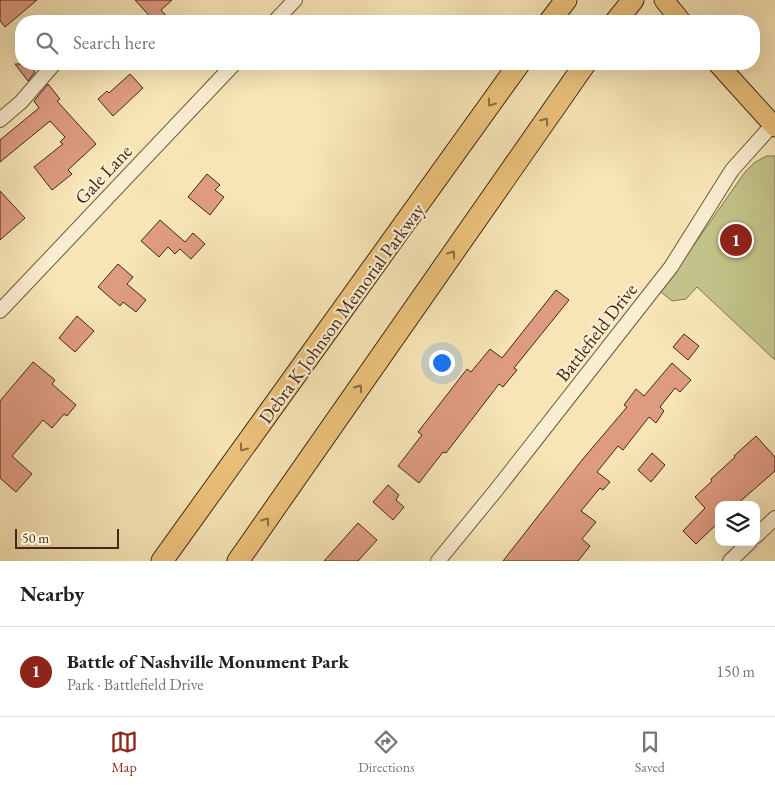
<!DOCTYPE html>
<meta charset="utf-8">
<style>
body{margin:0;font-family:"EB Garamond",serif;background:#f2f2f2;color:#222}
.controls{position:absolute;right:15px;bottom:15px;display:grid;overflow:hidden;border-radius:10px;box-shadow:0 5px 20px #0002}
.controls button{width:45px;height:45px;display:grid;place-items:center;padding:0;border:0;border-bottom:1px solid #e0e0e0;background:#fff;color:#222;font:25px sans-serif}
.scale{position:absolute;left:15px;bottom:12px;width:104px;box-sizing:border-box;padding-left:5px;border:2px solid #412919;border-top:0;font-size:14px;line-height:18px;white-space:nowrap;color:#412919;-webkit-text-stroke:4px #faeed0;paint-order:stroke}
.you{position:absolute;left:441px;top:362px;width:18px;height:18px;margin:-12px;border:4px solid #fff;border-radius:50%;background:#1a73e8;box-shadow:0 0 0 8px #1a73e833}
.badge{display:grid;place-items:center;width:32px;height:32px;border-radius:50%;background:#8f2418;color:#fff;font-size:16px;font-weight:700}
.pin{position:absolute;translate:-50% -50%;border:2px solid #fff;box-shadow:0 1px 5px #0006}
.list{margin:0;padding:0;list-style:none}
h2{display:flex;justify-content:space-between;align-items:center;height:65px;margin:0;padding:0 20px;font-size:21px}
h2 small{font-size:16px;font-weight:400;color:#767676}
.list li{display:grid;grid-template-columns:32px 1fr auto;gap:15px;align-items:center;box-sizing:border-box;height:90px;padding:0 20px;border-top:1px solid #e0e0e0}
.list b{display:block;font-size:19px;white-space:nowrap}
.list p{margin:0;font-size:16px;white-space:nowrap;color:#767676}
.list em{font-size:16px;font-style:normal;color:#767676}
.icon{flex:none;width:28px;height:28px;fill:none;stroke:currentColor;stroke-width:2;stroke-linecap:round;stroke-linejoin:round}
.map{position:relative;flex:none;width:775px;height:561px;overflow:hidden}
.search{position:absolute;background:#fff;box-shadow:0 5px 20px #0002;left:15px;right:15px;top:15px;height:55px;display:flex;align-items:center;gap:12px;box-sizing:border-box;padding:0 18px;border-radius:20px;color:#767676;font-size:19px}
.sheet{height:155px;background:#fff}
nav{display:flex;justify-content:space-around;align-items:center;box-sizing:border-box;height:70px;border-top:1px solid #e0e0e0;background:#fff;font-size:14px;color:#767676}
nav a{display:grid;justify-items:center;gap:2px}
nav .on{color:#8f2418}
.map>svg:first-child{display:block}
.green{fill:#c2c38a;stroke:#827652}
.building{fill:#de9b81;stroke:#412919}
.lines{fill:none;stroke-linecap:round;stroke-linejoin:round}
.minor-casing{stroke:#6e5840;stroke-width:16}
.major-casing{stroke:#412919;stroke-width:21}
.highway-casing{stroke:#412919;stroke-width:23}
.minor{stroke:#faeed0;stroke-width:14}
.major{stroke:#ecc27b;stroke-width:19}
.highway{stroke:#ecc27b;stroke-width:21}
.oneway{stroke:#8e6e45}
.labels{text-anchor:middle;stroke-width:4.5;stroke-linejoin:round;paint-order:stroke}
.street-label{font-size:19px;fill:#412919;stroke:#faeed0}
</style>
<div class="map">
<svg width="775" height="561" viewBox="0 0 775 561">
<rect width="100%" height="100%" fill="#f7e5b6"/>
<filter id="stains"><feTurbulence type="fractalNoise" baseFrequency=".004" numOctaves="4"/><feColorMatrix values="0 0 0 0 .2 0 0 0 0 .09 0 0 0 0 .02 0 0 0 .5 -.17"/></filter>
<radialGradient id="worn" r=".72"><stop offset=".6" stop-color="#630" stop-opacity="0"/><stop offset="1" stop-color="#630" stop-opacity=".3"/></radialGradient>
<polygon class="green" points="766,156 775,156 775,360 697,287 686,299 672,301 661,292 745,172 754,163"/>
<g class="building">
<polygon points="0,0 37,0 5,27 0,21"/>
<polygon points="135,0 172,0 161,10 171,21 154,21"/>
<polygon points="15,64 29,64 35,72 28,81"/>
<polygon points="130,74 143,88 113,116 98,99 107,91 109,93"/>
<polygon points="48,84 60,99 57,101 96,144 68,170 72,174 52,190 34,167 63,144 60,142 65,137 50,121 0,162 0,140 39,108 34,101"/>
<polygon points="207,174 220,185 215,190 224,197 210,215 188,197"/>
<polygon points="0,191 25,218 0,240"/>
<polygon points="160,220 185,242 193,233 205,244 191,259 180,249 175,254 168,247 159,257 141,241"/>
<polygon points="118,264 133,277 127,284 146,300 136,312 123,302 120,306 98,287"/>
<polygon points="556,290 569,300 514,368 517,370 503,387 499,384 446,453 443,452 419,483 398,466 422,435 418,432 467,369 471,372 490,349 502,358"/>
<polygon points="77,316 94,331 75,352 59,338"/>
<polygon points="684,334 699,346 688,360 673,347"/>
<polygon points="33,362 55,380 52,384 76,405 67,416 64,414 52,428 43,420 12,456 32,474 16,492 0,478 0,401"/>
<polygon points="672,363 691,380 680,392 675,388 660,407 664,411 656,423 649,417 623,450 618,446 597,472 610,482 603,490 600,488 581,511 596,522 582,539 590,546 578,561 503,561 582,460 627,407 624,405 636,389 644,396"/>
<polygon points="756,436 775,457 775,471 736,505 719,505 719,522 696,544 683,531 705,508 695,497 712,481 711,479 735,457 734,456"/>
<polygon points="652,453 665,465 651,482 638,470"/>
<polygon points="388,485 399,495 396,500 404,507 393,520 373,502"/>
<polygon points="358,523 377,540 358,561 324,561"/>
</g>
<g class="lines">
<defs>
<g id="minor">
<polyline points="275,21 295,0"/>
<polyline points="0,120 21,102 54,64"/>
<polyline points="0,311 234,64"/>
<polyline points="756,536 775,518"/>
<polyline points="438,561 497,489 671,267 732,170 775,122"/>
<polyline points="730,561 750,542"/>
</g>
<g id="major">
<polyline points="664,0 681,21"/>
<polyline points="718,64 775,127"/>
</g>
<g id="highway">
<polyline points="550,21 566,0"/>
<polyline points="616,21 633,0"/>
<polyline points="162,561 519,64"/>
<polyline points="238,561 585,64"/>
</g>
</defs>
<use href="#minor" class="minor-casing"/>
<use href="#major" class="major-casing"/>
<use href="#highway" class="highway-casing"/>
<use href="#minor" class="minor"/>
<use href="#major" class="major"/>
<use href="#highway" class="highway"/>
</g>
<defs><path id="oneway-chevron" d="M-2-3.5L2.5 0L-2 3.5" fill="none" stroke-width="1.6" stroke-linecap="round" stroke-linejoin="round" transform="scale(1.25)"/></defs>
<g class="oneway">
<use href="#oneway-chevron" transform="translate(491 103) rotate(126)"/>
<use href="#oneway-chevron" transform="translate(545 121) rotate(-55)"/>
<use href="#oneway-chevron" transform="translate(452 254) rotate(-55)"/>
<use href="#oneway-chevron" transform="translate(359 388) rotate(-55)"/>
<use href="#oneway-chevron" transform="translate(243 448) rotate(126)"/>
<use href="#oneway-chevron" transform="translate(266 521) rotate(-55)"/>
</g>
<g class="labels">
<g class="street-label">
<text transform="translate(103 174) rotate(-47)" y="7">Gale Lane</text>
<text transform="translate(341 313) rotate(-54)" y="7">Debra K Johnson Memorial Parkway</text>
<text transform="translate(596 332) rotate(-52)" y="7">Battlefield Drive</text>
</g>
</g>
<rect width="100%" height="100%" filter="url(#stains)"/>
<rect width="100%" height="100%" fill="url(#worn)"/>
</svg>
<div class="controls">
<button><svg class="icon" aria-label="layers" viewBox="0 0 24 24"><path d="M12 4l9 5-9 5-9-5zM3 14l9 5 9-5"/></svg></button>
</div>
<div class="scale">50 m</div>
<div class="you"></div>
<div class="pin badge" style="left:736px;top:240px">1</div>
<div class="search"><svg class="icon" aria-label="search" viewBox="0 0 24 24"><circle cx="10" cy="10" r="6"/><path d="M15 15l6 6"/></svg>Search here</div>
</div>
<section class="sheet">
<h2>Nearby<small></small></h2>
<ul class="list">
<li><span class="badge">1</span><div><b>Battle of Nashville Monument Park</b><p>Park · Battlefield Drive</p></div><em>150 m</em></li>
</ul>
</section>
<nav>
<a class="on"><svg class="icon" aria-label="map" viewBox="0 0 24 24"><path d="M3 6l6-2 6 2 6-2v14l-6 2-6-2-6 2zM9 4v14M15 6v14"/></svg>Map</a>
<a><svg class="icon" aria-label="directions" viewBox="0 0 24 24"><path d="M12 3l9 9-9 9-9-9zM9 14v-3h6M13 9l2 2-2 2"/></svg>Directions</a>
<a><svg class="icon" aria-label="saved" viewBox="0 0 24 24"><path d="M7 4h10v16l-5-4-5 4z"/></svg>Saved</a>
</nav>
